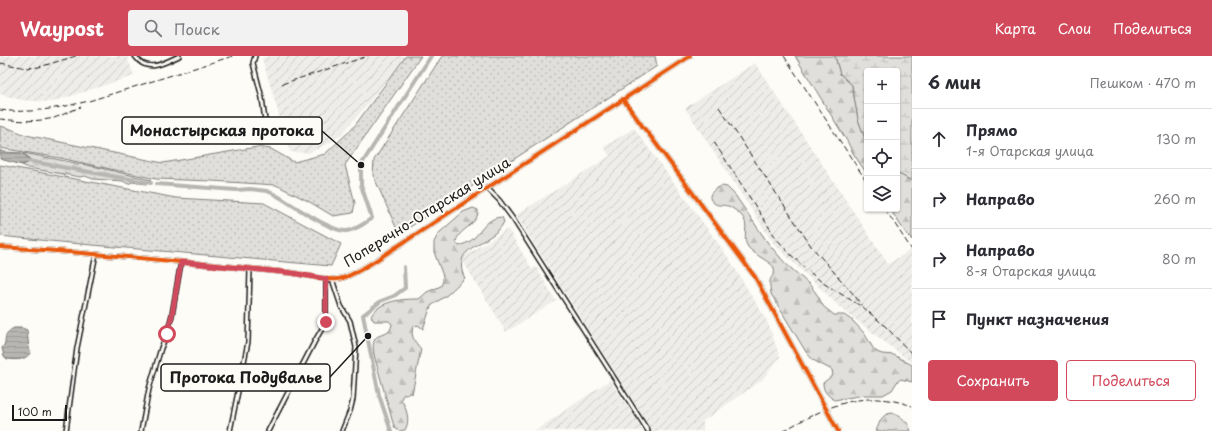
<!DOCTYPE html>
<html lang="ru">
<meta charset="utf-8">
<style>
body{margin:0;font-family:"Playpen Sans",sans-serif;background:#f2f2f3;color:#2b2b33}
.controls{position:absolute;right:12px;top:12px;display:grid;overflow:hidden;border-radius:4px;box-shadow:0 1px 3px #0004}
.controls button{width:36px;height:36px;display:grid;place-items:center;padding:0;border:0;border-bottom:1px solid #e1e1e2;background:#fff;color:#2b2b33;font:20px sans-serif}
.scale{position:absolute;left:12px;bottom:10px;width:55px;box-sizing:border-box;padding-left:4px;border:2px solid #1c1c1c;border-top:0;font-size:11px;line-height:14px;white-space:nowrap;color:#1c1c1c;-webkit-text-stroke:3px #fdfcf7;paint-order:stroke}
.stop{position:absolute;width:12px;height:12px;margin:-9px;border:3px solid #d1495b;border-radius:50%;background:#fff}
.stop.end{background:#d1495b;border-color:#fff;box-shadow:0 1px 4px #0008}
.list{margin:0;padding:0;list-style:none}
h2{display:flex;justify-content:space-between;align-items:center;height:52px;margin:0;padding:0 16px;font-size:17px}
h2 small{font-size:13px;font-weight:400;color:#7c7c81}
.list li{display:grid;grid-template-columns:26px 1fr auto;gap:12px;align-items:center;box-sizing:border-box;height:60px;padding:0 16px;border-top:1px solid #e1e1e2}
.list b{display:block;font-size:15px;white-space:nowrap}
.list p{margin:0;font-size:13px;white-space:nowrap;color:#7c7c81}
.list em{font-size:13px;font-style:normal;color:#7c7c81}
.actions{display:flex;gap:8px;padding:12px 16px}
.actions a{flex:1;padding:9px 0;border:1px solid #d1495b;border-radius:4px;text-align:center;font-size:14px;color:#d1495b}
.actions .main{background:#d1495b;color:#fff}
.icon{flex:none;width:22px;height:22px;fill:none;stroke:currentColor;stroke-width:2;stroke-linecap:round;stroke-linejoin:round}
.map{position:relative;flex:none;width:912px;height:375px;overflow:hidden}
header{display:flex;align-items:center;gap:24px;box-sizing:border-box;height:56px;padding:0 20px;background:#d1495b;color:#fff}
header strong{font-size:19px}
nav{display:flex;gap:22px;margin-inline-start:auto;font-size:14px}
.search{width:280px;height:36px;background:#f2f2f3;display:flex;align-items:center;gap:10px;box-sizing:border-box;padding:0 14px;border-radius:4px;color:#7c7c81;font-size:15px}
main{display:flex}
aside{flex:1;background:#fff}
.map>svg:first-child{display:block}
.industrial{fill:url(#industrial-furrows)}
.forest{fill:url(#forest-firs);stroke:#7e7e7c}
.wetland{fill:url(#wetland-marsh);stroke:#7e7e7c}
.park{fill:url(#park-dots);stroke:#7e7e7c}
.water{fill:url(#water-rules);stroke:#797876}
.lines{fill:none;stroke-linecap:round;stroke-linejoin:round}
.canal{stroke:#b7b6b2;stroke-width:4}
.minor-casing{stroke:#1c1c1c;stroke-width:6}
.minor{stroke:#fdfcf7;stroke-width:3}
.rail{stroke:#1c1c1c;stroke-width:1;stroke-dasharray:6 3;stroke-linecap:butt}
.cycleway-casing{stroke:#fdfcf7;stroke-width:6}
.cycleway{stroke:#e8590c;stroke-width:4}
.route{stroke:#d1495b;stroke-width:5}
.labels{text-anchor:middle;stroke-width:4;stroke-linejoin:round;paint-order:stroke}
.street-label{font-size:14px;fill:#1c1c1c;stroke:#fdfcf7}
.leader{fill:none;stroke:#1c1c1c;stroke-width:1.5}
.callout-dot{fill:#1c1c1c;stroke:#fdfcf7;stroke-width:1.5}
.callout{fill:#fdfcf7;stroke:#1c1c1c;stroke-width:1.5}
.callout-label{font-size:15px;text-anchor:middle;font-weight:bold;fill:#1c1c1c}
</style>
<header>
<strong>Waypost</strong>
<div class="search"><svg class="icon" aria-label="search" viewBox="0 0 24 24"><circle cx="10" cy="10" r="6"/><path d="M15 15l6 6"/></svg>Поиск</div>
<nav><a>Карта</a><a>Слои</a><a>Поделиться</a></nav>
</header>
<main>
<div class="map">
<svg width="912" height="375" viewBox="0 0 912 375">
<defs>
<pattern id="industrial-furrows" width="10" height="10" patternUnits="userSpaceOnUse"><rect width="10" height="10" fill="#eeede9"/><path d="M-1 1l2-2M0 10L10 0M9 11l2-2" fill="none" stroke="#cccbc7"/></pattern>
<pattern id="forest-firs" width="22" height="20" patternUnits="userSpaceOnUse"><rect width="22" height="20" fill="#e0dfdb"/><path d="M5 1l3.5 6h-7zM16 11l3.5 6h-7z" fill="#c0bfbb"/></pattern>
<pattern id="wetland-marsh" width="20" height="14" patternUnits="userSpaceOnUse"><rect width="20" height="14" fill="#e0dfdb"/><path d="M1 5h8M5 5V1M11 12h8M15 12V8" fill="none" stroke="#c0bfbb"/></pattern>
<pattern id="park-dots" width="8" height="8" patternUnits="userSpaceOnUse"><rect width="8" height="8" fill="#e0dfdb"/><path d="M2 2h.1M6 6h.1" fill="none" stroke="#c0bfbb" stroke-width="1.8" stroke-linecap="round"/></pattern>
<pattern id="water-rules" width="6" height="5" patternUnits="userSpaceOnUse"><rect width="6" height="5" fill="#b7b6b2"/><path d="M0 2.5h6" fill="none" stroke="#9d9c98"/></pattern>
</defs>
<rect width="100%" height="100%" fill="#fdfcf7"/>
<filter id="ink" filterUnits="userSpaceOnUse"><feTurbulence type="fractalNoise" baseFrequency=".025" numOctaves="2"/><feDisplacementMap in="SourceGraphic" scale="8" xChannelSelector="R" yChannelSelector="G"/><feConvolveMatrix kernelMatrix="1 2 1 2 8 2 1 2 1" color-interpolation-filters="sRGB"/></filter>
<g filter="url(#ink)">
<g class="industrial">
<polygon points="0,0 127,0 134,20 52,46 21,44 0,38"/>
<polygon points="268,0 405,0 371,44 341,79 333,85 309,97 290,96 262,2"/>
<polygon points="755,7 888,208 912,193 912,307 843,254 774,188 685,52"/>
<polygon points="634,72 728,201 767,265 780,301 762,324 703,365 703,375 652,375 516,159 610,100 604,91"/>
<polygon points="508,173 532,213 536,211 556,245 506,276 461,202"/>
<polygon points="610,324 644,375 535,375"/>
</g>
<g class="forest">
<polygon points="795,0 835,0 840,18 852,29 858,63 867,88 867,118 853,97 847,85"/>
<polygon points="897,117 912,125 912,184 907,179 890,153 897,153"/>
<path d="M 722,130 L 727,131 L 735,139 L 768,187 L 785,207 L 810,229 L 818,240 L 823,250 L 834,259 L 844,259 L 853,265 L 864,277 L 873,292 L 877,296 L 882,298 L 894,299 L 912,309 L 912,326 L 901,323 L 897,326 L 892,334 L 883,339 L 865,339 L 834,344 C 828,339 823,336 823,327 L 833,319 L 832,314 L 813,304 L 806,296 L 771,238 C 771,234 769,229 770,225 C 771,220 776,218 774,212 C 773,207 754,199 748,191 C 741,182 751,168 741,159 C 738,156 733,152 728,150 C 724,149 717,150 714,147 C 704,140 715,132 722,130 Z"/>
<path d="M 473,152 L 478,154 C 479,169 458,173 456,186 L 459,190 C 464,188 470,186 474,182 C 482,174 488,161 502,161 L 504,166 C 497,181 478,185 467,196 C 460,202 460,215 465,222 L 447,239 L 431,250 L 423,273 L 418,269 L 413,271 C 410,280 415,286 421,293 L 412,338 L 409,337 L 403,339 L 401,343 C 406,352 411,364 405,374 L 399,375 L 395,372 L 393,367 L 374,299 C 369,269 389,287 392,268 L 389,265 L 374,265 L 371,260 C 380,244 403,243 419,243 L 427,236 L 441,230 L 443,225 L 443,220 L 434,196 L 434,186 L 439,177 L 463,156 Z"/>
<path d="M 892,357 C 902,361 907,364 911,375 L 876,375 C 880,366 881,358 892,357 Z"/>
</g>
<g class="wetland">
<polygon points="835,0 912,0 912,125 897,117 897,15 867,15 867,88 858,63 852,29 840,18"/>
<polygon points="23,97 97,111 151,124 146,128 132,126 128,128 123,125 93,123 85,120 80,121 28,112 22,109 30,106 28,101"/>
</g>
<g class="park">
<polygon points="406,0 421,0 345,109 355,147 353,157 333,160 308,145 276,129 212,125 156,123 60,102 0,92 0,70 8,72 26,79 163,107 257,91 271,93 294,106 325,98 353,72"/>
<polygon points="442,0 655,0 657,10 399,178 373,119 374,104"/>
<polygon points="0,109 176,142 264,147 341,188 331,210 70,187 0,180"/>
</g>
<g class="water">
<polygon points="0,94 3,96 22,97 32,105 22,109 0,103"/>
<path d="M 14,272 L 22,272 L 27,274 L 29,293 L 31,296 C 25,305 17,304 7,303 L 4,300 L 2,292 C 9,284 0,279 14,272 Z"/>
</g>
<g class="lines">
<g class="canal">
<polyline points="28,105 151,127"/>
<path d="M 157,128 L 236,134 L 250,133 L 267,135 L 274,138 C 289,146 332,177 347,175 C 357,173 364,168 372,162 L 361,129 L 361,109 L 431,0"/>
<polyline points="391,375 379,339 363,259 381,245 394,240 405,232 404,211"/>
</g>
<defs>
<g id="minor">
<path d="M 135,0 C 147,18 164,7 179,0"/>
<polyline points="255,0 253,7 262,42 266,72"/>
<polyline points="623,43 643,71 651,81 755,221 838,375"/>
<polyline points="487,132 499,144 513,163 648,375"/>
<path d="M 0,191 C 82,196 163,204 244,212 C 261,214 277,215 293,217 C 307,219 323,225 338,223 C 352,222 385,198 398,190 L 690,0"/>
<polyline points="332,223 341,250 350,265 356,291 353,343 350,355 342,375"/>
<polyline points="66,375 77,292 96,198"/>
<polyline points="141,375 149,333 161,292 167,278 172,259 181,206"/>
<polyline points="230,375 248,286 250,213"/>
<polyline points="268,375 316,283 326,266 326,223"/>
</g>
</defs>
<use href="#minor" class="minor-casing"/>
<use href="#minor" class="minor"/>
<g class="rail">
<polyline points="784,0 867,126"/>
<polyline points="0,7 27,12 39,11 76,0"/>
<polyline points="282,28 368,0"/>
<polyline points="719,51 811,190 855,240 861,249"/>
<path d="M 0,54 C 31,58 58,52 89,45 L 233,0"/>
<path d="M 0,63 C 18,65 36,66 54,62 C 63,59 72,54 81,51"/>
<polyline points="714,86 776,182 789,197 806,213 823,227 864,252 885,270 912,298"/>
<polyline points="885,153 912,194"/>
<path d="M 783,375 C 826,351 862,332 912,350"/>
</g>
<defs>
<g id="cycleway">
<polyline points="623,43 643,71 651,81 755,221 838,375"/>
<path d="M 0,191 C 82,196 163,204 244,212 C 261,214 277,215 293,217 C 307,219 323,225 338,223 C 352,222 385,198 398,190 L 690,0"/>
</g>
</defs>
<use href="#cycleway" class="cycleway-casing"/>
<use href="#cycleway" class="cycleway"/>
</g>
</g>
<g class="lines" filter="url(#ink)">
<polyline class="route" points="167,278 172,259 181,206 292,217 326,223 326,266"/>
</g>
<g class="labels">
<g class="street-label">
<text transform="translate(427 156) rotate(-32)" y="5">Поперечно-Отарская улица</text>
</g>
</g>
<path class="leader" d="M361 109L322 75M368 280L330 321"/>
<g class="callout-dot">
<circle cx="361" cy="109" r="4"/>
<circle cx="368" cy="280" r="4"/>
</g>
<g class="callout">
<rect x="122" y="61" width="200" height="27" rx="4"/>
<rect x="161" y="308" width="169" height="27" rx="4"/>
</g>
<g class="callout-label">
<text x="222" y="80">Монастырская протока</text>
<text x="246" y="327">Протока Подувалье</text>
</g>
</svg>
<div class="controls">
<button>+</button>
<button>−</button>
<button><svg class="icon" aria-label="locate" viewBox="0 0 24 24"><circle cx="12" cy="12" r="6"/><path d="M12 2v4M12 18v4M2 12h4M18 12h4"/></svg></button>
<button><svg class="icon" aria-label="layers" viewBox="0 0 24 24"><path d="M12 4l9 5-9 5-9-5zM3 14l9 5 9-5"/></svg></button>
</div>
<div class="scale">100 m</div>
<div class="stop" style="left:167px;top:278px"></div>
<div class="stop end" style="left:326px;top:266px"></div>
</div>
<aside>
<h2>6 мин<small>Пешком · 470 m</small></h2>
<ul class="list">
<li><svg class="icon" aria-label="ahead" viewBox="0 0 24 24"><path d="M12 20V5M6 11l6-6 6 6"/></svg><div><b>Прямо</b><p>1-я Отарская улица</p></div><em>130 m</em></li>
<li><svg class="icon" aria-label="right" viewBox="0 0 24 24"><path d="M7 20v-9h11M14 6l5 5-5 5"/></svg><div><b>Направо</b></div><em>260 m</em></li>
<li><svg class="icon" aria-label="right" viewBox="0 0 24 24"><path d="M7 20v-9h11M14 6l5 5-5 5"/></svg><div><b>Направо</b><p>8-я Отарская улица</p></div><em>80 m</em></li>
<li><svg class="icon" aria-label="arrive" viewBox="0 0 24 24"><path d="M6 21V4h12l-3 4 3 4H6"/></svg><div><b>Пункт назначения</b></div></li>
</ul>
<div class="actions"><a class="main">Сохранить</a><a>Поделиться</a></div>
</aside>
</main>
